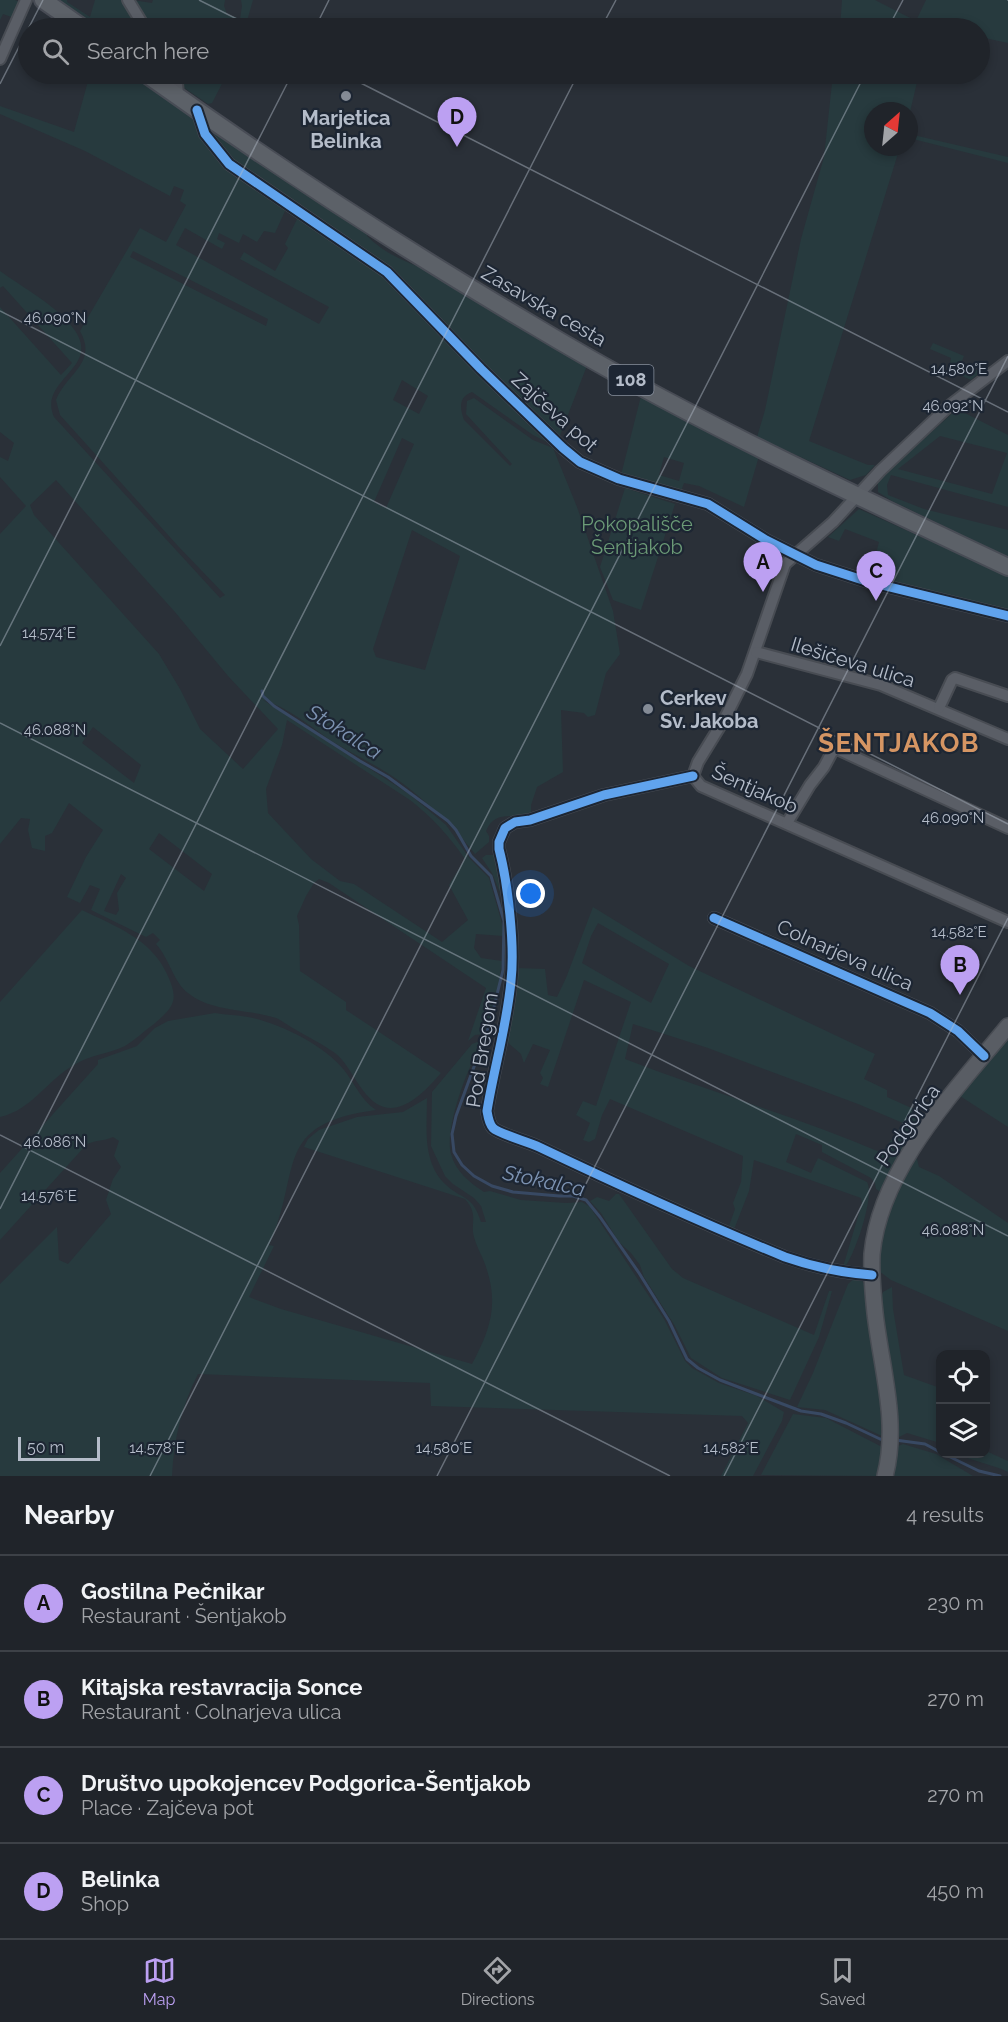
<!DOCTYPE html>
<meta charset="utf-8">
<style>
body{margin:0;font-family:Raleway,sans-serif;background:#2d3036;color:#f1f3f6}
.controls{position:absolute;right:18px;bottom:18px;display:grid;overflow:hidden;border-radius:12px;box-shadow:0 3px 9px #0003}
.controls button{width:54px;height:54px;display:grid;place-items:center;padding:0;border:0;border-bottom:2px solid #3d4147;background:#20242a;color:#f1f3f6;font:30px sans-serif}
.compass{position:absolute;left:864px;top:102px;width:54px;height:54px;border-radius:50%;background:#20242a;box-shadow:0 3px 9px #0003;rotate:27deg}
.scale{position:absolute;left:18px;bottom:15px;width:82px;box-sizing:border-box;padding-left:6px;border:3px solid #b4bcc9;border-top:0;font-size:16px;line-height:21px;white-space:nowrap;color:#b4bcc9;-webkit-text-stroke:4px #1d2633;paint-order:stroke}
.you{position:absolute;left:531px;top:894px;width:21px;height:21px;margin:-15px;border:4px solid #fff;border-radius:50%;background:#1a73e8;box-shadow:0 0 0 9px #1a73e833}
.badge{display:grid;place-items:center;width:39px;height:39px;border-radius:50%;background:#bca0f2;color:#111;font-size:20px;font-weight:700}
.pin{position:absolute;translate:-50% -50px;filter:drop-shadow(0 2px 3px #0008)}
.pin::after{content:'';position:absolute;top:32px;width:21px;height:18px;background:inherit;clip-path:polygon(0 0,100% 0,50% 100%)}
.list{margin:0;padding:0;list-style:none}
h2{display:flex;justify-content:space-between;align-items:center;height:78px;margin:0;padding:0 24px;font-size:26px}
h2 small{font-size:20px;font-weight:400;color:#a2a4a8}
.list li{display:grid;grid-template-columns:39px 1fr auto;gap:18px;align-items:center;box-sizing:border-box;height:96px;padding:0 24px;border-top:2px solid #3d4147}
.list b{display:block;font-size:22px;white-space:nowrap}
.list p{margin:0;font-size:20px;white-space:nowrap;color:#a2a4a8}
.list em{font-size:20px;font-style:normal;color:#a2a4a8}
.icon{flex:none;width:33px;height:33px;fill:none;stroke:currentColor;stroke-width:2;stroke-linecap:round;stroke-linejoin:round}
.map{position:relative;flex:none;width:1008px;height:1476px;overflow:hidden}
.search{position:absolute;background:#20242a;box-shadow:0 3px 9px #0003;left:18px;right:18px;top:18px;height:66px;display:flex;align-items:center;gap:15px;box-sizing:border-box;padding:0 21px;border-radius:33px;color:#a2a4a8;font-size:22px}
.sheet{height:462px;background:#20242a}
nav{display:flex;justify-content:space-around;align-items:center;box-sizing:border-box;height:84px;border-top:2px solid #3d4147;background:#20242a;font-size:16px;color:#a2a4a8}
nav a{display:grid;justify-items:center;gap:3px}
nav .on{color:#bca0f2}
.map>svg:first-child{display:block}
.green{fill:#273a3e;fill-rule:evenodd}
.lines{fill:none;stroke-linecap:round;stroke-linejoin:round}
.stream{stroke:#384963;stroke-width:3}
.minor-casing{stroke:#484c53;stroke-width:14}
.secondary-casing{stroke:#484c53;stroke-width:18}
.primary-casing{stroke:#484c55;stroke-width:20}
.minor{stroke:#5a5e66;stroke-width:10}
.secondary{stroke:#595d64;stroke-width:15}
.primary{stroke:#5c6168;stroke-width:16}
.cycleway-casing{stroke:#1d2633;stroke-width:13}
.cycleway{stroke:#60a3ed;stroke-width:9}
.ticks{fill:none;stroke:#b4bcc9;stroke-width:1.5;stroke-opacity:0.45}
.poi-dot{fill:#848b96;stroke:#1d2633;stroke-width:2}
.labels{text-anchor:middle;stroke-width:4.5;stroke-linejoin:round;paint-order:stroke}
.shield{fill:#1d2633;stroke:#878f9c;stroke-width:1.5}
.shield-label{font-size:18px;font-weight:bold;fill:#b4bcc9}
.poi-label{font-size:20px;font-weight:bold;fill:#b4bcc9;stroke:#1d2633}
.street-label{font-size:20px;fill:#b4bcc9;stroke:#1d2633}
.park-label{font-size:20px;fill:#6b9a76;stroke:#1d2633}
.water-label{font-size:21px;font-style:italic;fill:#7c92b1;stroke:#1d2633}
.district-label{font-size:26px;font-weight:bold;letter-spacing:1.5px;fill:#d59563;stroke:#1d2633}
.ticks-label{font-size:15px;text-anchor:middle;fill:#b4bcc9;stroke:#1d2633;stroke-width:4.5;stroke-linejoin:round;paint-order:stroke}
</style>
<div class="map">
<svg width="1008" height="1476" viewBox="0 0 1008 1476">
<rect width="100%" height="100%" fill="#2a3038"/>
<g class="green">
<polygon points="0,0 15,0 20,2 14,18 3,14 0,20"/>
<polygon points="54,0 67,0 67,2 90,17 95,0 124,0 141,28 93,28"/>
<polygon points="132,0 152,3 153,0 225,0 224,6 227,14 240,19 242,6 241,0 253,0 245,28 148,28"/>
<polygon points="842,0 875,0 916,21 926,0 1008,0 1008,43 980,37 980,28 940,28 894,19 891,28 840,28"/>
<path d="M 90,74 L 135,74 L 172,101 L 194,120 L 198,129 L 241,178 L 283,208 L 285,211 L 275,233 L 264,231 L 257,242 L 243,234 L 239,243 L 219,233 L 217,239 L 225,243 L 222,249 L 185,228 L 176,245 L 319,324 L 329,307 L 240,259 L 244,252 L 275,271 L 288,248 L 285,244 L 298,217 L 380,271 L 552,441 L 549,443 L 533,435 L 472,392 C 458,397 460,409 464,420 L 510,466 L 512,464 L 466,414 L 467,401 L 474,398 L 533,440 L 553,448 L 577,507 L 613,611 L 620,654 L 606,673 L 595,715 L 588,717 L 584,713 L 561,710 L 563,772 L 537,787 L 531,805 L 531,818 C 512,816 494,811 486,831 L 489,836 L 489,842 L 475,854 C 457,830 423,798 398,780 C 377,765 352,754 330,740 C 309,725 287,707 263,700 L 409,794 L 446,825 L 470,859 L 489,878 L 503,927 L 503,936 L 476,934 L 474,948 L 481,958 L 502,961 L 498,990 L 484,1034 L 475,1035 L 468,1041 L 486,988 L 329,883 L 319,879 L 314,883 L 306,896 L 297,916 L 299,925 L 300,971 L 346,1002 L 346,1010 L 441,1073 C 428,1088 406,1113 384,1107 C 362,1101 352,1066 335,1053 C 321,1043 306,1036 291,1027 C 286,1024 281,1020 276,1018 C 248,1009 211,1012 188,993 C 174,983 169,958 156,944 L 160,940 L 153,933 L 146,937 L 91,910 L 100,889 L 90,885 L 80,903 L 67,897 L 86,857 L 103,830 L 69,803 L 52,833 L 45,836 L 45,851 L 32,848 L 28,830 L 30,819 L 21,818 L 0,844 L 0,534 L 26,506 L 0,477 L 0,457 L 8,461 L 14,443 L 0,432 L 0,307 L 61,375 L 72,363 L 3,286 L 0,288 L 0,271 C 22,287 57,306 73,328 C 104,368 37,379 54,417 L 220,598 L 225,595 L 178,546 L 60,415 L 56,400 C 67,373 98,363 80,331 L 140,228 L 166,242 L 186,205 L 180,201 L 184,190 L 174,186 L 170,196 L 85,151 L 0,114 L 0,106 L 74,132 ZM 133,251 L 268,319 L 266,326 L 130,257 ZM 402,380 L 428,396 L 419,414 L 393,400 ZM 402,438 L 414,444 L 386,508 L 374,502 ZM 56,480 L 175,612 L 228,676 L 278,729 L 243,769 L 200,729 L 180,689 L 159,654 L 34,515 L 30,505 ZM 412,530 L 460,556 L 425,670 L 376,657 L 373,649 ZM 287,720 L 410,800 C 432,817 449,836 465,859 L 449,885 L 468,920 L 442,942 L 354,884 L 340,881 L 311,859 L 268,813 L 266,789 L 282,745 ZM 93,727 L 141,765 L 134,783 L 82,743 ZM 159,833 L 212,874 L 204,891 L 149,849 ZM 121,874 L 126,878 L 117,893 L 119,910 L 116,915 L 104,911 Z"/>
<polygon points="175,74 227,74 212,103 208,104 183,87"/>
<polygon points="833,74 916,74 918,78 909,116 909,111 873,111 873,147 900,147 809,441 868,465 875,465 866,475 850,480 757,437 765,410 801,239 824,157"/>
<path d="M 213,129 L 367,233 L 367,236 C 385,254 406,262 429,271 L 588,363 L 559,438 L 506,389 L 411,290 L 234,164 L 210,133 L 209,130 Z"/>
<polygon points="909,134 1008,157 1008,163 909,138"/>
<polygon points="933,343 964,356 961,363 981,372 971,380 949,370 951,358 930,349"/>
<path d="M 641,396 L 759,456 L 744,507 L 699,486 L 684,483 L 681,491 L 621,475 ZM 664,457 L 684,463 L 679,481 L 659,475 Z"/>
<path d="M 957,409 L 1008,435 L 1008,507 L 891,475 L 887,485 L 888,495 L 924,509 L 1008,530 L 1008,557 L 892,501 L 878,492 L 878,482 L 883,476 ZM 940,436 L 1007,453 L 992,494 L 898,469 Z"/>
<polygon points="625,488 675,504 641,610 613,600 600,567"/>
<polygon points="859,509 1008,576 1008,612 870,578 879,542 845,529 839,541 828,537"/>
<polygon points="486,855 498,855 504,902 492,873 482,858"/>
<path d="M 593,907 L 689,966 L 875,1054 L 864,1079 L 887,1090 L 887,1097 L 927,1115 L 893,1164 L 881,1192 L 876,1189 L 875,1183 L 871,1178 L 822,1152 L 822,1145 L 796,1134 L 786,1162 L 811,1173 L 818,1158 L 867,1182 C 875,1196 855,1254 845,1267 L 843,1267 L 862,1203 L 861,1198 L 754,1160 L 749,1191 L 733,1232 L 598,1171 L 592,1166 L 729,1226 L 735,1209 L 733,1203 L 741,1182 L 743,1156 L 610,1099 L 602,1115 L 595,1139 L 589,1142 L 583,1140 L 590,1123 L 576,1115 L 583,1101 L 596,1106 L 631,1002 L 584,980 L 548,1087 L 540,1084 L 543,1078 L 540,1073 L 550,1050 L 533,1044 L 524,1063 L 521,1054 L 505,1040 L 516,968 L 545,969 L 548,995 L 557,997 L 566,978 ZM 598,923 L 669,964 L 651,1003 L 582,963 L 591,936 ZM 633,1024 L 708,1048 L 858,1104 L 903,1123 L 882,1153 C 798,1117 710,1092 625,1059 Z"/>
<path d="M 82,910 C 115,926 151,939 167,974 C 179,1000 175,1006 154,1024 C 144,1031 135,1040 125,1046 C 108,1054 89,1055 74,1065 C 47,1080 32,1110 0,1117 L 0,1002 Z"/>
<path d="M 215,1013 C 226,1015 237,1015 248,1017 C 279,1023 324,1045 344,1070 C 355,1084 361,1100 376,1110 C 271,1124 303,1170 269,1245 L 274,1246 L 249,1297 L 281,1309 L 472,1364 C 490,1330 499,1305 486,1267 C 483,1257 477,1248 474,1237 C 470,1222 479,1215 465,1199 L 304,1147 L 308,1139 L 319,1130 L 357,1117 L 403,1112 L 427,1098 C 427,1127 422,1160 444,1183 C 462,1201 472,1193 481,1222 L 486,1222 L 481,1206 L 474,1198 L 453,1184 L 445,1176 L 431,1146 L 432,1092 L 472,1044 L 477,1042 L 482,1043 C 468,1066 444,1128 451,1154 C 456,1172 469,1182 484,1192 L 490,1191 L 521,1200 L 566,1203 L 582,1202 L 590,1207 L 664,1319 L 685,1361 L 692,1368 L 719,1383 L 757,1396 L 784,1412 L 782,1421 L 753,1476 L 721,1476 L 748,1423 L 742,1416 L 431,1406 L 430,1383 L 198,1374 C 181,1407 174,1439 172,1476 L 0,1476 L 0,1284 L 57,1227 L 59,1260 L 68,1264 L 111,1214 L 106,1200 L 113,1179 L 121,1167 L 114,1156 L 119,1141 L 113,1137 C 104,1141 97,1140 87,1144 L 0,1240 L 0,1173 L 98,1064 L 98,1060 L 137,1046 L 155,1028 L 168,1021 Z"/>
<polygon points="1008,1037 1008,1127 960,1096"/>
<path d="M 916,1156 L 919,1167 L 939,1176 L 1008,1223 L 1008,1331 L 891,1280 L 879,1271 C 881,1230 894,1191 916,1156 Z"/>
<polygon points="616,1194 619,1194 672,1269 683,1278 814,1335 829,1291 832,1291 819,1337 790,1400 722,1378 691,1358 675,1326 644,1277 640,1265 631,1253 619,1242 601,1213 590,1201 597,1197 609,1201"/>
<polygon points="857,1276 860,1277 864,1284 880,1402 882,1436 825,1410 797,1407 813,1373 848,1284"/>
<polygon points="892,1287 893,1309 904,1375 940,1388 940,1443 907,1433 899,1437 894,1379 880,1299 883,1292"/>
<polygon points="793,1414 826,1418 882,1447 877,1476 761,1475"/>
<polygon points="903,1444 936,1454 973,1476 894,1476 898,1446"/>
<path d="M 986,1451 L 1008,1461 L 1008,1472 C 992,1464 974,1462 958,1454 L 986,1454 Z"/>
</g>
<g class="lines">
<g class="stream">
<polyline points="262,691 263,696 274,706 360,761 388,777 448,821 456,830 471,856 491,876 504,921 503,970 490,1023 456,1116 452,1134 454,1152 462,1165 474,1176 492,1186 513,1192 559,1196 573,1196 586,1200 600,1217 639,1273 669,1321 687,1359 698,1368 720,1380 801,1411 821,1414 846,1423 880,1439 885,1440"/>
<polyline points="895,1440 925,1444 940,1452"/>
<polyline points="944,1454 979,1471 1000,1476"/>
</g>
<defs>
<g id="minor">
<polyline points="128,0 145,28"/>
<polyline points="0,59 26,0"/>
<polyline points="172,74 177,82 178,96"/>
<polyline points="197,110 205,134 229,164 387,272 481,369 563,448 580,462 619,479 708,504 766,540 816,565 869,582 1008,616"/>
<polyline points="1008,361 949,406 880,471 833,522 785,564 747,674 725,718 698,762 693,776 701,786 1008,922"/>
<polyline points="756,652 881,685 1008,739"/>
<polyline points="939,708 952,680 955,678 1008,696"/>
<path d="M 693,776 L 604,795 L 530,820 L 515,822 L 505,828 L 499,842 L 499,849 C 508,883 515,946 511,981 C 507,1025 494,1068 487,1111 C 488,1117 489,1124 493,1128 C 499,1134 529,1142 539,1147 C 621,1186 702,1223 785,1257 C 814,1267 841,1273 872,1275"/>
<polyline points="787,823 810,785 824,767 832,752 837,749 1008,828"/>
<polyline points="714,918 930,1013 958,1031 984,1056"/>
</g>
<path id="secondary" d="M 885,1476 C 899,1422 881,1367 875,1313 C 873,1294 871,1274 872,1254 C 880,1168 955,1091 1008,1026"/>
<g id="primary">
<polyline points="43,0 83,28"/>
<path d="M 146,74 C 272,164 402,248 536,327 C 687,418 849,492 1008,567"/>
</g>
</defs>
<use href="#minor" class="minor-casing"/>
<use href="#secondary" class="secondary-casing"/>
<use href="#primary" class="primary-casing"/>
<use href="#minor" class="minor"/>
<use href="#secondary" class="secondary"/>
<use href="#primary" class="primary"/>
<defs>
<g id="cycleway">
<polyline points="197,110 205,134 229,164 387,272 481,369 563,448 580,462 619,479 708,504 766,540 816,565 869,582 1008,616"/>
<path d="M 693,776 L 604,795 L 530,820 L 515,822 L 505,828 L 499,842 L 499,849 C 508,883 515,946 511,981 C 507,1025 494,1068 487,1111 C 488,1117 489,1124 493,1128 C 499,1134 529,1142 539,1147 C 621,1186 702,1223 785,1257 C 814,1267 841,1273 872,1275"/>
<polyline points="714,918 930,1013 958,1031 984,1056"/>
</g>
</defs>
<use href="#cycleway" class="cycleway-casing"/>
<use href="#cycleway" class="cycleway"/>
</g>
<path class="ticks" d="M 199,0 L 255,28M 1007,0 L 1008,0M 315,28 L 329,0M 601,28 L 616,0M 888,28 L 903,0M 343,74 L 1008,412M 0,84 L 43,0M 0,311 L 1008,824M 0,646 L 292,74M 0,723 L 1008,1236M 0,1135 L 670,1476M 0,1209 L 578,74M 150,1476 L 865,74M 437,1476 L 1008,356M 724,1476 L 1008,918"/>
<g class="poi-dot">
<circle cx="346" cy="96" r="6"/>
<circle cx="648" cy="709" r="6"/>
</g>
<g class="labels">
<rect class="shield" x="608.5" y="365" width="45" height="30" rx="4.5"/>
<g class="shield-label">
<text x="631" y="386">108</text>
</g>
<g class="poi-label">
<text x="346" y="125">Marjetica<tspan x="346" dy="23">Belinka</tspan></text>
<text x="660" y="705" text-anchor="start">Cerkev<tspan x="660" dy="23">Sv. Jakoba</tspan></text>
</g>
<g class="street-label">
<text transform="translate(544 306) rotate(30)" y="7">Zasavska cesta</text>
<text transform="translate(555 412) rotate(42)" y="7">Zajčeva pot</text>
<text transform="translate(853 662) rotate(17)" y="7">Ilešičeva ulica</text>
<text transform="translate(755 789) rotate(24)" y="7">Šentjakob</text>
<text transform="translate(845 955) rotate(24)" y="7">Colnarjeva ulica</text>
<text transform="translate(482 1050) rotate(-81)" y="7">Pod Bregom</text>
<text transform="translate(908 1125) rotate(-55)" y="7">Podgorica</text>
</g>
<g class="park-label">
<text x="637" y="531">Pokopališče<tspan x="637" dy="23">Šentjakob</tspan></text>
</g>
<g class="water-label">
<text transform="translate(344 732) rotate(32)" y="7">Stokalca</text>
<text transform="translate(544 1181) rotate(12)" y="7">Stokalca</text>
</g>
<g class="district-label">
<text x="899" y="752">ŠENTJAKOB</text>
</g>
</g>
<g class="ticks-label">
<text x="55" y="323">46.090°N</text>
<text x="959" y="374">14.580°E</text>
<text x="953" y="411">46.092°N</text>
<text x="49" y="638">14.574°E</text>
<text x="55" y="735">46.088°N</text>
<text x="953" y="823">46.090°N</text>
<text x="959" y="937">14.582°E</text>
<text x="55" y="1147">46.086°N</text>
<text x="49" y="1201">14.576°E</text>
<text x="953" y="1235">46.088°N</text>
<text x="157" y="1453">14.578°E</text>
<text x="444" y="1453">14.580°E</text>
<text x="731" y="1453">14.582°E</text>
</g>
</svg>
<div class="controls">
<button><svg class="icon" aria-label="locate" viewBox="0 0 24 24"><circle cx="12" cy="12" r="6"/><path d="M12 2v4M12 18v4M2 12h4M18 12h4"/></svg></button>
<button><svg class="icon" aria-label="layers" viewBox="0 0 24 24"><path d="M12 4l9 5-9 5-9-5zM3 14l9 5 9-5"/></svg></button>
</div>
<svg class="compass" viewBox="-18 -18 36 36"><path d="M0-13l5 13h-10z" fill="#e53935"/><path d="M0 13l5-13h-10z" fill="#a2a4a8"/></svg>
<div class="scale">50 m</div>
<div class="you"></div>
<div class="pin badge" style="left:763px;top:592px">A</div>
<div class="pin badge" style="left:960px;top:995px">B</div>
<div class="pin badge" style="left:876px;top:601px">C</div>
<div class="pin badge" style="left:457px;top:147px">D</div>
<div class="search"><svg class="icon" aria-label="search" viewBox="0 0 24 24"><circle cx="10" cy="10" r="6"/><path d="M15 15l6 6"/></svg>Search here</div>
</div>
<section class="sheet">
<h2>Nearby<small>4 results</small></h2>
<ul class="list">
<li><span class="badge">A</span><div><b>Gostilna Pečnikar</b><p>Restaurant · Šentjakob</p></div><em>230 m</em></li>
<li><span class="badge">B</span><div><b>Kitajska restavracija Sonce</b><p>Restaurant · Colnarjeva ulica</p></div><em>270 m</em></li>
<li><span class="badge">C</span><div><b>Društvo upokojencev Podgorica-Šentjakob</b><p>Place · Zajčeva pot</p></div><em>270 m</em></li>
<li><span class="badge">D</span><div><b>Belinka</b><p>Shop</p></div><em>450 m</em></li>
</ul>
</section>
<nav>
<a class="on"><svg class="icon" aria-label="map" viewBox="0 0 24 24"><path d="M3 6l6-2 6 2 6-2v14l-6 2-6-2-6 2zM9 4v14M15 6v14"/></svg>Map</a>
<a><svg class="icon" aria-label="directions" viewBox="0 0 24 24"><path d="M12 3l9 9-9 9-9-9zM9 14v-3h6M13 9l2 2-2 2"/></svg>Directions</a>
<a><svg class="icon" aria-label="saved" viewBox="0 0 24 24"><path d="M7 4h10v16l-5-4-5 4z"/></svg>Saved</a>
</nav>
